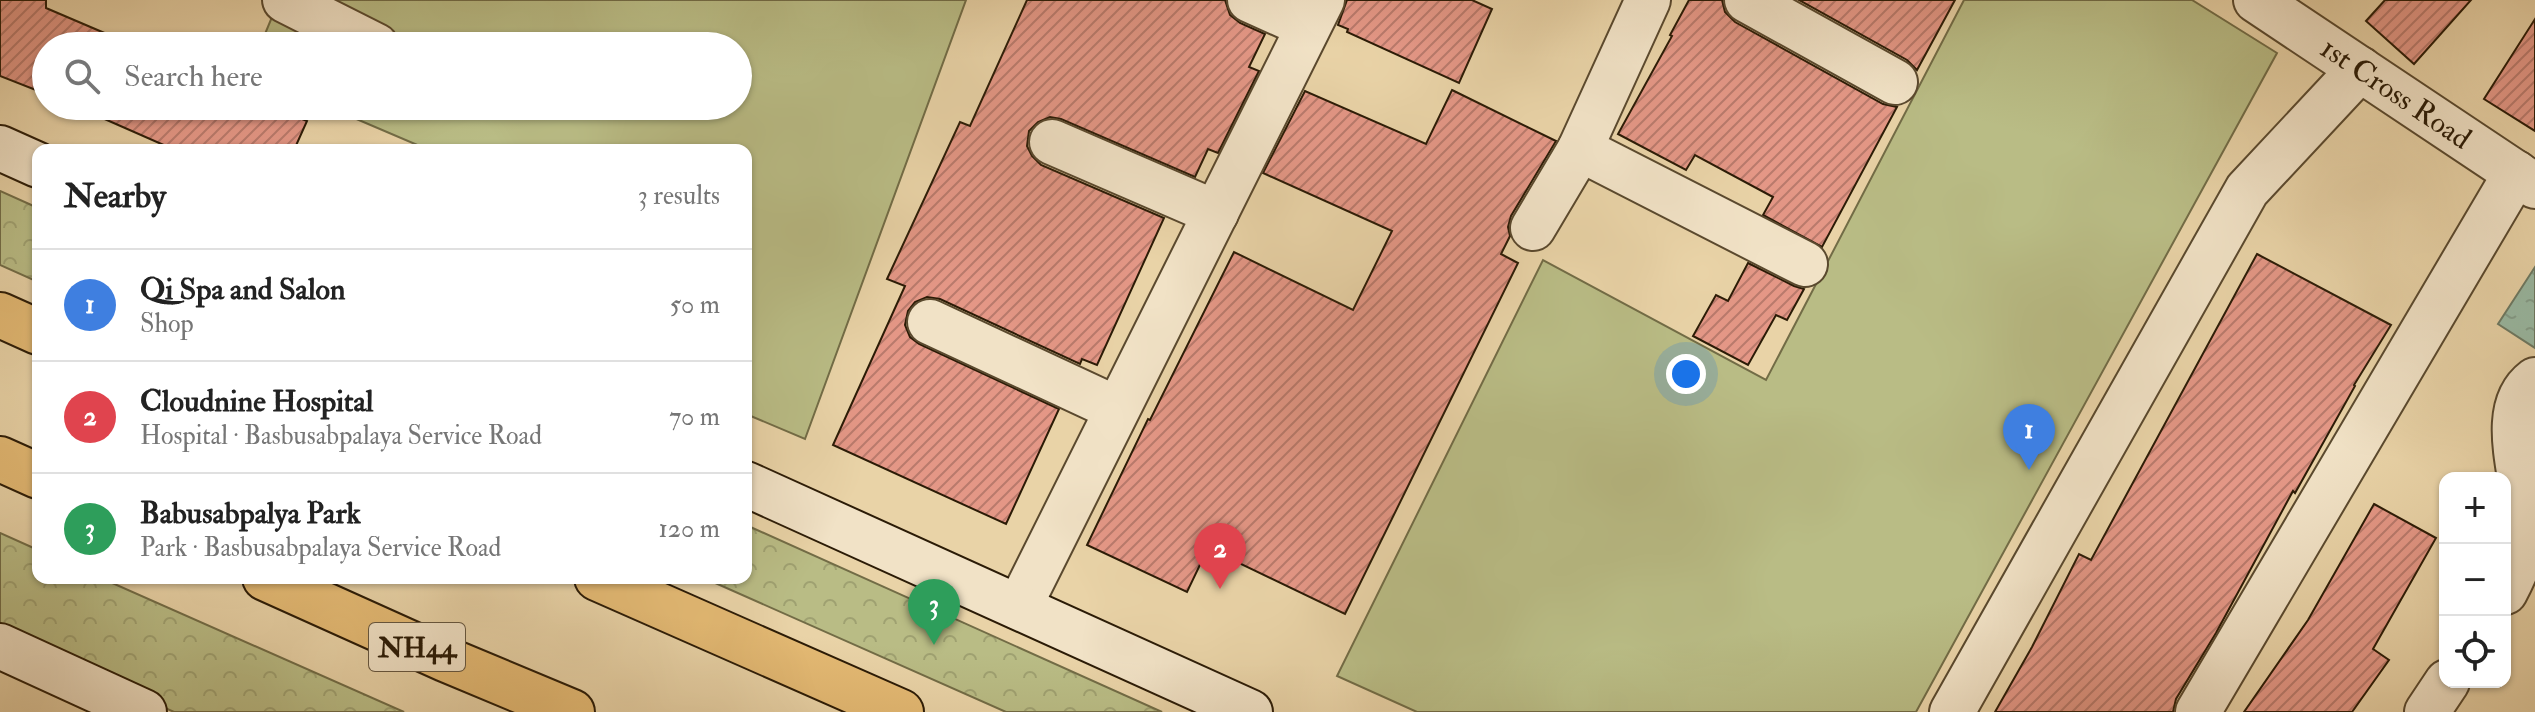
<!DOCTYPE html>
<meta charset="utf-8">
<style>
body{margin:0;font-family:"IM FELL Double Pica",serif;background:#f2f2f2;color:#222}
.controls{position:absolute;right:24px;bottom:24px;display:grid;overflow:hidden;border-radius:16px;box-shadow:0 2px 6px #0004}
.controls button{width:72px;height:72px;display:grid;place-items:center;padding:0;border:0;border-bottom:2px solid #e0e0e0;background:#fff;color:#222;font:40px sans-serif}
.you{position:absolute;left:1686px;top:374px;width:28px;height:28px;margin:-20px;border:6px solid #fff;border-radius:50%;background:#1a73e8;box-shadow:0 0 0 12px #1a73e833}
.badge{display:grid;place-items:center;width:52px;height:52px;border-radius:50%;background:#7c3aed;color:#fff;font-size:26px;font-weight:700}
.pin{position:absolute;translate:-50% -66px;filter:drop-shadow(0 2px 4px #0008)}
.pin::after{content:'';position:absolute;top:42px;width:28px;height:24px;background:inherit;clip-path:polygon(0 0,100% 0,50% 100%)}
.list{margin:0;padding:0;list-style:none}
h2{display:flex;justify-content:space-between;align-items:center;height:104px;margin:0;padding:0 32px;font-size:34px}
h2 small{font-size:26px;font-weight:400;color:#767676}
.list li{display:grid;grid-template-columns:52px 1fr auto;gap:24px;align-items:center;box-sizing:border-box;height:112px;padding:0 32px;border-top:2px solid #e0e0e0}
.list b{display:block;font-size:30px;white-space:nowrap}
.list p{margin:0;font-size:26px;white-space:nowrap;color:#767676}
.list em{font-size:26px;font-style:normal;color:#767676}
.icon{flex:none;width:44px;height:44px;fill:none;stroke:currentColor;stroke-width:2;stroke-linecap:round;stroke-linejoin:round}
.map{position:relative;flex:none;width:2535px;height:712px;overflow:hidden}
.search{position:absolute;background:#fff;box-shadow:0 2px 6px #0004;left:32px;top:32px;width:720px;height:88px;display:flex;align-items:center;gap:20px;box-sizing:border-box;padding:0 28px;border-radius:44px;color:#767676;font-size:30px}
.panel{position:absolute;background:#fff;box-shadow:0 2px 6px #0004;left:32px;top:144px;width:720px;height:440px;border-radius:16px}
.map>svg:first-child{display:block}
.green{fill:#b9bc85;stroke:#726c46;stroke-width:2}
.park{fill:url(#park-crowns);stroke:#726c46;stroke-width:2}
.water{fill:url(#water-ripples);stroke:#6d7a64;stroke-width:2}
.building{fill:url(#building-hatch);stroke:#2b1b06;stroke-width:2}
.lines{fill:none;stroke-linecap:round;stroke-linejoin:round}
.street-casing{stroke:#5a492e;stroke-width:48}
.secondary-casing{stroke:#2b1b06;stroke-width:48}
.highway-casing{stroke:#2b1b06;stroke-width:48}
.street{stroke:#f1e2c6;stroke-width:44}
.secondary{stroke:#f1e2c6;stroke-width:44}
.highway{stroke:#e4ba74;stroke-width:44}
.labels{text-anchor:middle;stroke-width:8;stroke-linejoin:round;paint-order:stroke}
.shield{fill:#f1e2c6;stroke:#665740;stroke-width:2}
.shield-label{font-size:28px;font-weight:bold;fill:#2b1b06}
.street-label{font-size:30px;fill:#2b1b06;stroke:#f1e2c6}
</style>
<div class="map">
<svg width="2535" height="712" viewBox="0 0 2535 712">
<defs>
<pattern id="park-crowns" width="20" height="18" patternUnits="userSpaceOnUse" patternTransform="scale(2)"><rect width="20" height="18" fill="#b9bc85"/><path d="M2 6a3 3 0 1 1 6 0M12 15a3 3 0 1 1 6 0" fill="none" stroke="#9fa171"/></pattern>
<pattern id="water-ripples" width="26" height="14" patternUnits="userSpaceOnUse" patternTransform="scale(2)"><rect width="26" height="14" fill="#99b9a3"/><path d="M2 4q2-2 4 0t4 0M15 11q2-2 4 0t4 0" fill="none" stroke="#849e8b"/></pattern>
<pattern id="building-hatch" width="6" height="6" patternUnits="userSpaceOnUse" patternTransform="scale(2)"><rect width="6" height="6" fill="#e49786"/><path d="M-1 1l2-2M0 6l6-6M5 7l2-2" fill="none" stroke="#b97a6c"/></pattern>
</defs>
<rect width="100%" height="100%" fill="#e9d3a7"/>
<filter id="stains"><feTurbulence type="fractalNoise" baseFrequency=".0025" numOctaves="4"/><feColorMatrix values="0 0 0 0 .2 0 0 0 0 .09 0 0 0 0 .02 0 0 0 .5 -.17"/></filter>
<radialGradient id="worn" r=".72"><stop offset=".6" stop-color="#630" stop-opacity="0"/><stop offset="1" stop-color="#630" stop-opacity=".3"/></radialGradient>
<g class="green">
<polygon points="279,0 966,0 805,439 746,414 746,150 429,150 326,106 738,106 738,46 260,46"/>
<polygon points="1964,0 2192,0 2277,53 1916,712 1417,712 1337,676 1543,260 1766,380"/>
</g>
<g class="park">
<polygon points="0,191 38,208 38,282 0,265"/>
<polygon points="746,525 1162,712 1006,712 704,578 746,578"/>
<polygon points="0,533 38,550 38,578 101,578 404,712 174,712 0,634"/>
</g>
<polygon class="water" points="2535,267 2535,348 2498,324"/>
<g class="building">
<polygon points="0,0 46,0 46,8 135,46 46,46 46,94 0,76"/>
<polygon points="1027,0 1225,0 1230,15 1240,23 1265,34 1249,67 1259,71 1218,153 1208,149 1195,177 1061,119 1050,117 1038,122 1029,131 1027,146 1032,156 1041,165 1164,218 1097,365 1082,359 1080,364 940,299 927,297 915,302 908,311 905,325 910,337 919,344 1059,409 1006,524 833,445 905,286 887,279 960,122 970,126"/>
<polygon points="1347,0 1472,0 1492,9 1459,83 1347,32 1348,29 1338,25"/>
<polygon points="1689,0 1722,0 1725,12 1735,22 1883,104 1897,107 1822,247 1763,215 1773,197 1695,155 1686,170 1618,134 1672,36 1670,35"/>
<polygon points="1799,0 1955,0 1917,70 1907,60"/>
<polygon points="2385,0 2471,0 2414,64 2366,21"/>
<polygon points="2535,19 2535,131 2484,99"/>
<polygon points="1452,90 1556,141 1511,216 1508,227 1510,236 1501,254 1518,263 1345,614 1208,548 1187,592 1087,545 1148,419 1150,420 1234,252 1353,310 1392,231 1263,173 1305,91 1426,144"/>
<polygon points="75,106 270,106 307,121 294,150 175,150"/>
<polygon points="2257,254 2391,325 2354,385 2355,386 2295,493 2293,491 2216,633 2176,699 2173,712 1995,712 2032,647 2079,554 2091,560"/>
<polygon points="1748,263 1794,286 1804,289 1787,320 1776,315 1748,365 1693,336 1716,295 1728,301"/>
<polygon points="2374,504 2436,538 2373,649 2389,660 2352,712 2244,712 2308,620"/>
</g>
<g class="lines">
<defs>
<g id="street">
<polyline points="285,0 376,46"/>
<polyline points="1250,0 1308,26"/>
<polyline points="1648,0 1580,149 1805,264"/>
<polyline points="1747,0 1895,82"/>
<polyline points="2256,0 2535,186"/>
<polyline points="1052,142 1216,213"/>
<polyline points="1533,228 1580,149"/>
<polyline points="930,322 1117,409"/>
<path d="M 2505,592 C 2515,573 2523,555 2525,534 C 2530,488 2493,412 2535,380"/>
<polyline points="1019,607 1322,0"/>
<polyline points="1952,712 2247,190 2360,69"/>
<polyline points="2198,712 2516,173"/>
<polyline points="2427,712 2447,682"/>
</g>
<g id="secondary">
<polyline points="0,148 38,165"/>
<polyline points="746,484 1250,712"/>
<polyline points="0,646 144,712"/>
</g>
<g id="highway">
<polyline points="0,315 38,332"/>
<polyline points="0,459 38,476"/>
<polyline points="265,578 445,659 572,712"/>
<polyline points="597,578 901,712"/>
</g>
</defs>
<use href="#street" class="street-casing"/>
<use href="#secondary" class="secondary-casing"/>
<use href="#highway" class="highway-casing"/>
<use href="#street" class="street"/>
<use href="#secondary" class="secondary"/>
<use href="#highway" class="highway"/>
</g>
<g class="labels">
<rect class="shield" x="369" y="623" width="96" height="48" rx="6"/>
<g class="shield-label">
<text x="417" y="657">NH44</text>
</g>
<g class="street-label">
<text transform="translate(2396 93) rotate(34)" y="10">1st Cross Road</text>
</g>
</g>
<rect width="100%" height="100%" filter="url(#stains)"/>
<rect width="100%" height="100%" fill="url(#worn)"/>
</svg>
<div class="controls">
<button>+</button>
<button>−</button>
<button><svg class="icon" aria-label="locate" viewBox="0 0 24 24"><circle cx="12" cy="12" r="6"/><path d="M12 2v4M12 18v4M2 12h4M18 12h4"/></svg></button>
</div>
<div class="you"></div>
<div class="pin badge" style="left:2029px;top:470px;background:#3f7fe0">1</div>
<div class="pin badge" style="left:1220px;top:589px;background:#e0444e">2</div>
<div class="pin badge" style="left:934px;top:645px;background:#2e9e5b">3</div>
<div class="search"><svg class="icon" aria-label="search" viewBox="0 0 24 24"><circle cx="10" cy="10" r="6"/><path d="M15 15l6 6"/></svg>Search here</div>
<section class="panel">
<h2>Nearby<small>3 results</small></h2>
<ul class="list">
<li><span class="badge" style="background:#3f7fe0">1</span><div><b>Qi Spa and Salon</b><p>Shop</p></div><em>50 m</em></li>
<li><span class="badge" style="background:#e0444e">2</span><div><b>Cloudnine Hospital</b><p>Hospital · Basbusabpalaya Service Road</p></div><em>70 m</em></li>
<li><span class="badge" style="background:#2e9e5b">3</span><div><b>Babusabpalya Park</b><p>Park · Basbusabpalaya Service Road</p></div><em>120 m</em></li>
</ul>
</section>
</div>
